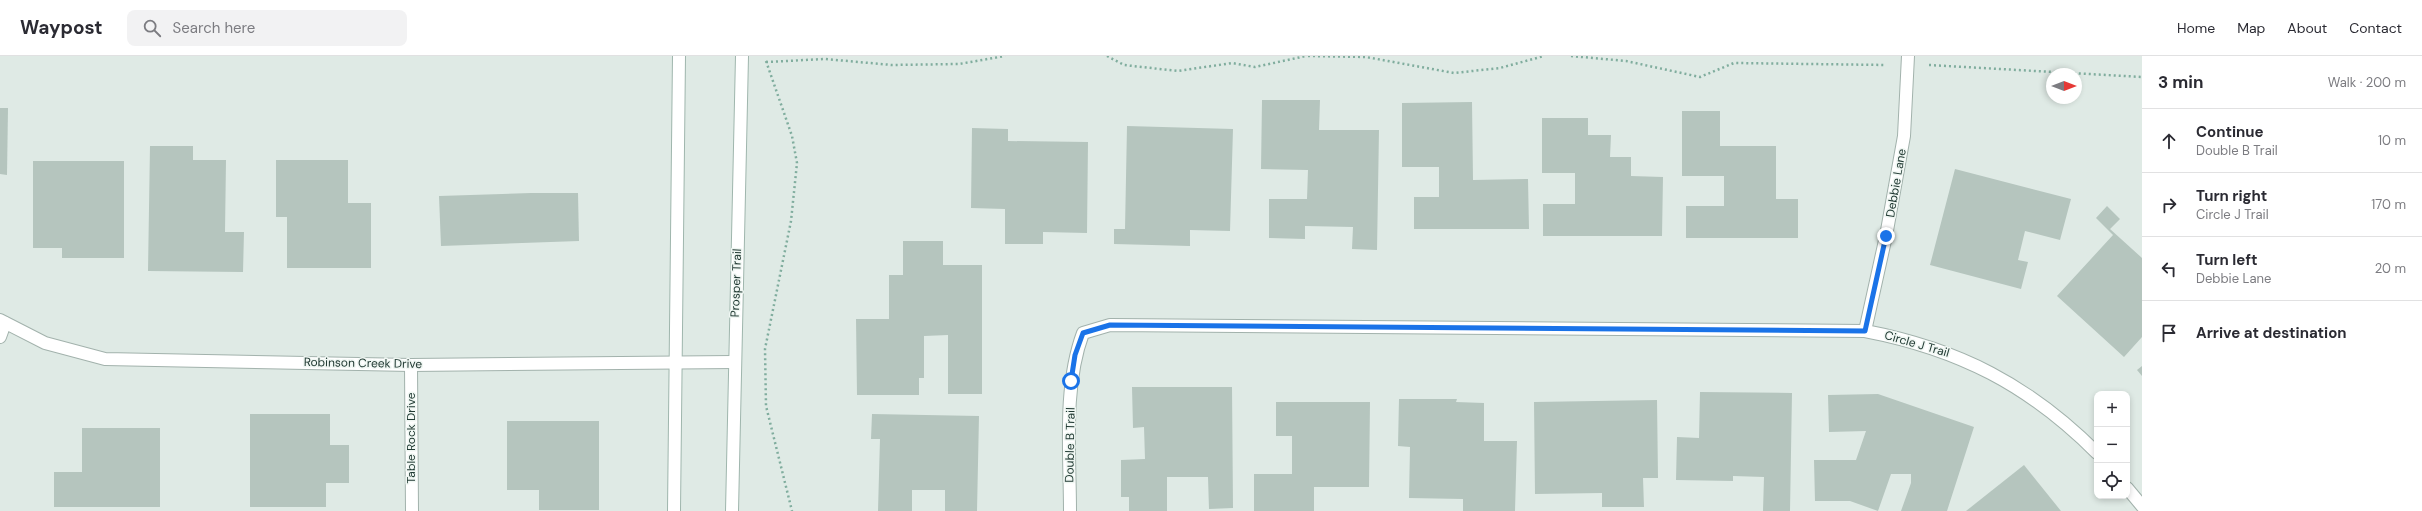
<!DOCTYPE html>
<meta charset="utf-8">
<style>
body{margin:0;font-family:"DM Sans",sans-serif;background:#f2f2f3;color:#2b2b33}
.controls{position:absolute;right:12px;bottom:12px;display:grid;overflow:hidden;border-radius:8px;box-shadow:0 2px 6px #0003}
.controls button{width:36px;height:36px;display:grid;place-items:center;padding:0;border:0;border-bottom:1px solid #e1e1e2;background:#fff;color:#2b2b33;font:20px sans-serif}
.compass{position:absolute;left:2046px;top:12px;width:36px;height:36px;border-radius:50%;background:#fff;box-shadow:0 2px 6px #0003;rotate:90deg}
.stop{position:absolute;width:12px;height:12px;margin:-9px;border:3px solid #1a73e8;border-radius:50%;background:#fff}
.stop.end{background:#1a73e8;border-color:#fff;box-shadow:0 1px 4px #0008}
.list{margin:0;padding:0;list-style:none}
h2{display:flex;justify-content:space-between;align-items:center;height:52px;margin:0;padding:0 16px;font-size:17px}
h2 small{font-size:13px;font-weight:400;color:#7c7c81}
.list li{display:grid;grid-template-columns:26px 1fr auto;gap:12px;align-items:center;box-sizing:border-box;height:64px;padding:0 16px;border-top:1px solid #e1e1e2}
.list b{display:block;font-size:15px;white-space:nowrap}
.list p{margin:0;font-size:13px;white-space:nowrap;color:#7c7c81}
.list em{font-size:13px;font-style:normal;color:#7c7c81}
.icon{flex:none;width:22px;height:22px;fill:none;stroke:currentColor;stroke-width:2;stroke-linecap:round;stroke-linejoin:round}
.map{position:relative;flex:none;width:2142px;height:455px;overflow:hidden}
header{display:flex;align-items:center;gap:24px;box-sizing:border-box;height:56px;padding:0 20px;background:#fff;border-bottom:1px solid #e1e1e2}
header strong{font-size:19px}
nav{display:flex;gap:22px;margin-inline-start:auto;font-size:14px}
.search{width:280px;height:36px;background:#f2f2f3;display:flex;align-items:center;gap:10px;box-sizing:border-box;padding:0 14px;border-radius:8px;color:#7c7c81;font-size:15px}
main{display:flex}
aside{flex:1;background:#fff}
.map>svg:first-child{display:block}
.building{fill:#b5c5be}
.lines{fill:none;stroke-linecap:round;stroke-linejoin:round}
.street-casing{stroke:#a2b2ac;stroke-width:14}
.secondary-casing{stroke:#9fb6ad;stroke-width:14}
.path{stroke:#80ad9e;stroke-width:2.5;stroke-dasharray:2 3;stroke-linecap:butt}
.street{stroke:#fff;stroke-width:12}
.secondary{stroke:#fff;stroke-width:12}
.route{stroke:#1a73e8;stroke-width:5}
.labels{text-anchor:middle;stroke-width:3;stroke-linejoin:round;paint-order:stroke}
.street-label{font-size:12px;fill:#213a33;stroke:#f0f7f3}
</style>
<header>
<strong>Waypost</strong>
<div class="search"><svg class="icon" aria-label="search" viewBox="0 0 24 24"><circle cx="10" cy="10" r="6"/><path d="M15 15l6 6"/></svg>Search here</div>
<nav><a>Home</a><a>Map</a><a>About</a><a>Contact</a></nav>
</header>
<main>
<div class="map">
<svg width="2142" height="455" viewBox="0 0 2142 455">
<rect width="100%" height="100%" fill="#dfeae5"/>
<g class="building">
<polygon points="1262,44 1320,44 1319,74 1379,74 1377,194 1352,193 1353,171 1305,170 1305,183 1269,182 1269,143 1307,143 1308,114 1261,113"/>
<polygon points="1472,46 1473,124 1528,123 1529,173 1414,173 1414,141 1439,141 1439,111 1402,111 1402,47"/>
<polygon points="0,52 8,52 7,119 0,118"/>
<polygon points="1682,55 1720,55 1720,90 1776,90 1776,143 1798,143 1798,182 1686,182 1686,150 1724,150 1724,120 1682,120"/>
<polygon points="1542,62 1588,62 1588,79 1611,79 1610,101 1631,101 1631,120 1663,121 1662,180 1543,180 1543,148 1575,148 1575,117 1542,117"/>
<polygon points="1127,70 1233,73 1230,175 1190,174 1190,190 1114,188 1114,173 1125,173"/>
<polygon points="972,72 1008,73 1008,85 1088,86 1087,177 1043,176 1043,188 1005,188 1005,153 971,152"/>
<polygon points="150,90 193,90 193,104 226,104 225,176 244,176 243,216 148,215"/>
<polygon points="276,104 348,104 348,147 371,147 371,212 287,212 287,161 276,161"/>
<polygon points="33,105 124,105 124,202 62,202 62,192 33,192"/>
<polygon points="1955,113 2071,143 2060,184 2025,175 2018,204 2028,206 2021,233 1930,209"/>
<polygon points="531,137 578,137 579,185 441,190 439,140"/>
<polygon points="2107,150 2120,163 2110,173 2142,202 2142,281 2124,301 2057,240 2113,179 2096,162"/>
<polygon points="903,185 943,185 943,209 982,209 982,338 948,338 948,279 924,280 924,322 919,322 919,339 857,339 856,263 889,263 889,219 903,219"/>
<polygon points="2142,310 2142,320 2137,314"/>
<polygon points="1132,331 1232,331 1233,452 1209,453 1208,421 1167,421 1167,455 1129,455 1129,441 1121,441 1121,404 1145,403 1144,371 1133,372"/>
<polygon points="1700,336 1792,337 1790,455 1763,455 1764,421 1733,420 1733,425 1676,424 1677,381 1699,382"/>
<polygon points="1878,338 1974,371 1947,455 1901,455 1911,427 1911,418 1891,418 1878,455 1850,445 1815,445 1814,404 1856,404 1866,375 1829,376 1828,339"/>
<polygon points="1399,343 1457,343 1456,346 1484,347 1484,385 1517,385 1515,455 1463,455 1463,443 1409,442 1410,391 1398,390"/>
<polygon points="1657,344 1658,422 1643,422 1644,451 1602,451 1602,437 1535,438 1534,346"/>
<polygon points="1276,346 1370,346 1369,431 1314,431 1314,455 1254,455 1254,418 1292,418 1292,380 1276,380"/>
<polygon points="250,358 330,358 330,389 349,389 349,427 326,427 326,451 250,451"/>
<polygon points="872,358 979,360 977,455 945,455 945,434 912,434 912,455 878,455 880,383 871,383"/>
<polygon points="507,365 599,365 599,454 539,454 539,434 507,434"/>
<polygon points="82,372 160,372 160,451 54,451 54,416 82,416"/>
<polygon points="2024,409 2061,455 1966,455"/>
</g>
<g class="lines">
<defs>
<g id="street">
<polyline points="0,264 45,287 105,303 411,309 734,306"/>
<polyline points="1865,275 1886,180 1904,80 1908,0"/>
<polyline points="0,281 5,267"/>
<polyline points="411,309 412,455"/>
<polyline points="2127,432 2142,450"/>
<path d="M 1070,455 C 1070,397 1063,331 1083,277 L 1110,269 L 1865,275 C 1959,293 2029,329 2097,397"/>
</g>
<g id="secondary">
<polyline points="674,455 679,0"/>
<polyline points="732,455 742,0"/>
</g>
</defs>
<use href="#street" class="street-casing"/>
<use href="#secondary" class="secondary-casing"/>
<g class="path">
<polyline points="1107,0 1124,9 1178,15 1232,7 1255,11 1306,0"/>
<polyline points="1308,0 1366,1 1454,17 1500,12 1544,0"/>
<polyline points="1571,0 1626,5 1700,21 1734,7 1886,9"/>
<polyline points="766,5 792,80 797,107 791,165 765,293 766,350 792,455"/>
<polyline points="766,6 825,3 892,9 959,8 1005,0"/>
<polyline points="1929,9 2142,21"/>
</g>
<use href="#street" class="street"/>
<use href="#secondary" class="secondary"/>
</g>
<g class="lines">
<polyline class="route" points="1071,325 1075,299 1083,277 1110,269 1865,275 1886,180"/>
</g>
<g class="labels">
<g class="street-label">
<text transform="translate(1896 127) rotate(-80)" y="4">Debbie Lane</text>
<text transform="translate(736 227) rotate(-88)" y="4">Prosper Trail</text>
<text transform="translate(1917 288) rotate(16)" y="4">Circle J Trail</text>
<text transform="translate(363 307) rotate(1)" y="4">Robinson Creek Drive</text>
<text transform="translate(411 382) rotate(-90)" y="4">Table Rock Drive</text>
<text transform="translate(1070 389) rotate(-89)" y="4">Double B Trail</text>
</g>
</g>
</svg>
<div class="controls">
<button>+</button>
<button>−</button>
<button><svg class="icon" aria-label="locate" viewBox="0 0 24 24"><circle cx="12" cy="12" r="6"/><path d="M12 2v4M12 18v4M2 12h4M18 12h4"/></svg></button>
</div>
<svg class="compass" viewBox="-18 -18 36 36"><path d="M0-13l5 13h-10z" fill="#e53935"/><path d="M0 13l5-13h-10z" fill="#7c7c81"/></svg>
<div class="stop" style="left:1071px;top:325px"></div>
<div class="stop end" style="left:1886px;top:180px"></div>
</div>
<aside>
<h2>3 min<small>Walk · 200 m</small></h2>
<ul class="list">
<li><svg class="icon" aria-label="ahead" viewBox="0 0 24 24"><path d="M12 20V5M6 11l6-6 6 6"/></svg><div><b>Continue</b><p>Double B Trail</p></div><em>10 m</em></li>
<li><svg class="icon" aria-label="right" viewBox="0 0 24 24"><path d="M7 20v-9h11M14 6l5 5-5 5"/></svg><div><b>Turn right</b><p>Circle J Trail</p></div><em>170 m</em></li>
<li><svg class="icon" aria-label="left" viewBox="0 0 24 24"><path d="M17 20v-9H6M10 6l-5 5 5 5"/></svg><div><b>Turn left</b><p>Debbie Lane</p></div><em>20 m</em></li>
<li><svg class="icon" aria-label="arrive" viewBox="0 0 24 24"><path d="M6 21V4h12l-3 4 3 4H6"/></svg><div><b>Arrive at destination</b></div></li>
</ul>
</aside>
</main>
